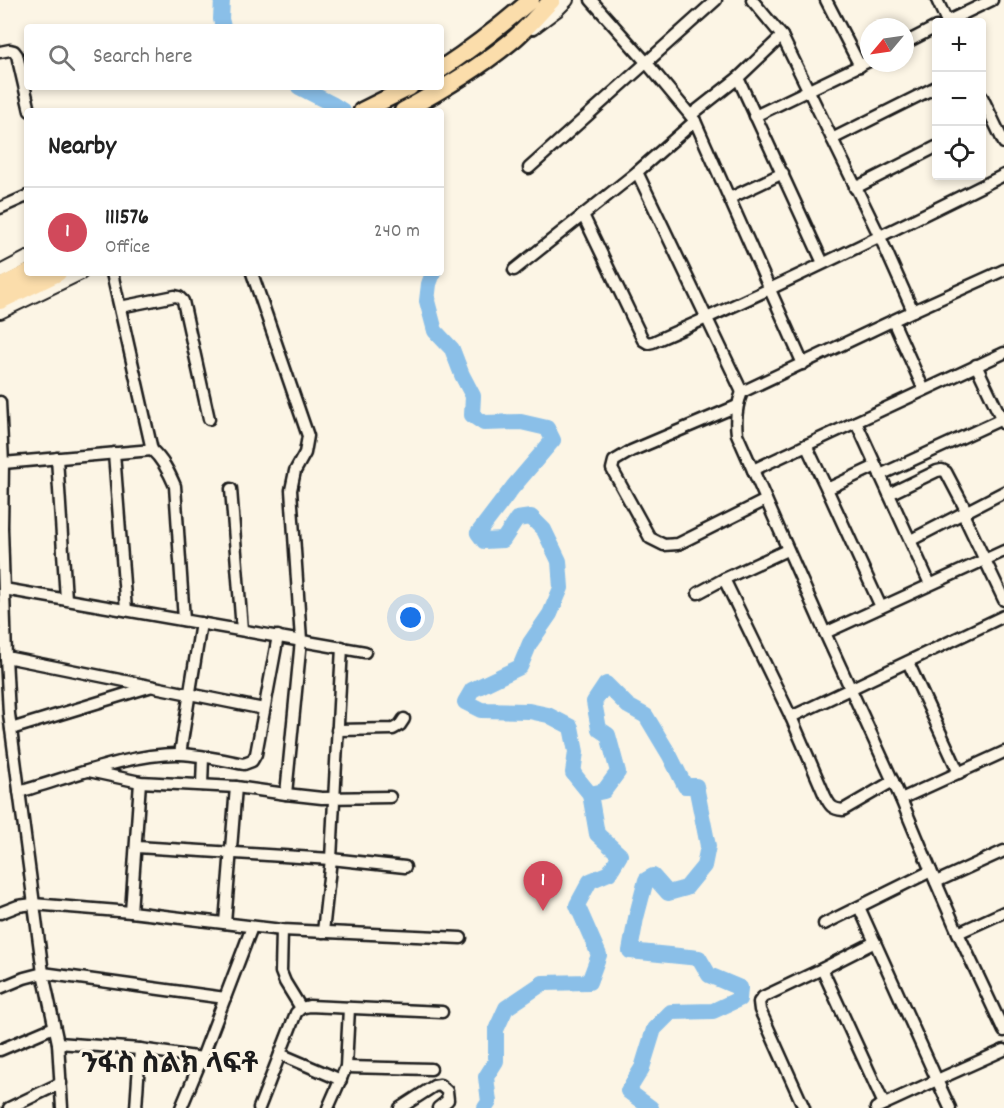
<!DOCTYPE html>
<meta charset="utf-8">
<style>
body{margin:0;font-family:Dekko,"Noto Sans Ethiopic",sans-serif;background:#f6f6f6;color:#222}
.controls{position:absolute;right:18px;top:18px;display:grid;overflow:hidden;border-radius:6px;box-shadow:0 3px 9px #0003}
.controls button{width:54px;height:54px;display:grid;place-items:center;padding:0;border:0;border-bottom:2px solid #e0e0e0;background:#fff;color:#222;font:30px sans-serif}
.compass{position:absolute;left:860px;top:18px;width:54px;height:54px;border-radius:50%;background:#fff;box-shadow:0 3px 9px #0003;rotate:241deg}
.you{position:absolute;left:411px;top:618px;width:21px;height:21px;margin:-15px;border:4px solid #fff;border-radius:50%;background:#1a73e8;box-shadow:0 0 0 9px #1a73e833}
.badge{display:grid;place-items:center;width:39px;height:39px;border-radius:50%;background:#d1495b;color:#fff;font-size:20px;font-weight:700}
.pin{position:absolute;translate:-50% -50px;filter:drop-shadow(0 2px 3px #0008)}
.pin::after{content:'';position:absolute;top:32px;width:21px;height:18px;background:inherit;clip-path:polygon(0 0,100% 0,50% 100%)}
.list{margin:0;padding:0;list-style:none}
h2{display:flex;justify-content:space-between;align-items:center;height:78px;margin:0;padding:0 24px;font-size:26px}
h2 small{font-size:20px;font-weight:400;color:#767676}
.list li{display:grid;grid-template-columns:39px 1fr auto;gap:18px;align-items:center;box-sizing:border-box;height:90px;padding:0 24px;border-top:2px solid #e0e0e0}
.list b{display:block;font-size:22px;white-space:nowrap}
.list p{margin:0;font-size:20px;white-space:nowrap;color:#767676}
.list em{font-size:20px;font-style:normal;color:#767676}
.icon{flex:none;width:33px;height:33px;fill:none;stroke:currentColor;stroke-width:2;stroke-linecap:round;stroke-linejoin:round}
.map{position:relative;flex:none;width:1004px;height:1108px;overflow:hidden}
.search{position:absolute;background:#fff;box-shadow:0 3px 9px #0003;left:24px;top:24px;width:420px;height:66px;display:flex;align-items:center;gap:15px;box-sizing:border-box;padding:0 21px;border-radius:6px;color:#767676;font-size:22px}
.panel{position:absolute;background:#fff;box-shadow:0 3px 9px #0003;left:24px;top:108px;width:420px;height:168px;border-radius:6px}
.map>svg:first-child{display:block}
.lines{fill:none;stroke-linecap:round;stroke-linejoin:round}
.river{stroke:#8abfe8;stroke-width:16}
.minor-casing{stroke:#1c1c1c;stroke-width:15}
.tertiary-casing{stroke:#1c1c1c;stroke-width:16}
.trunk-casing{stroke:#1c1c1c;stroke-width:21}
.minor{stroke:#fcf5e5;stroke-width:10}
.tertiary{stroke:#fcf5e5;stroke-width:12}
.trunk{stroke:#fbddab;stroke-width:16}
.labels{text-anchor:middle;stroke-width:6;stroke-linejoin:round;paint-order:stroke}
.district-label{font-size:28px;font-weight:bold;fill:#1c1c1c;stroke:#fcf5e5}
</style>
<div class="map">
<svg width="1004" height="1108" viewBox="0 0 1004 1108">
<rect width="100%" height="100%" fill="#fcf5e5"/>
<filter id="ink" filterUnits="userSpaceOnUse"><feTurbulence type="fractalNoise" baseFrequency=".0167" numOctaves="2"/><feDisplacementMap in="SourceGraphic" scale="12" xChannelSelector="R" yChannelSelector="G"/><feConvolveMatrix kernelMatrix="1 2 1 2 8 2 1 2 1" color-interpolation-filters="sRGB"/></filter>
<g filter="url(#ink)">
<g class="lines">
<g class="river">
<polyline points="222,0 221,19 223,27"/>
<polyline points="299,87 332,104 343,111"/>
<polyline points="433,273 429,284 427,301 435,331 452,349 462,375 473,396 472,415 484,423 521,422 547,428 553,440 513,487 478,533 484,541 503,540 517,519 531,517 544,530 559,561 561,588 550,614 530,643 520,667 472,690 465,702 481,710 529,711 548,715 571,727 576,752 573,773 590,794 597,834 620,855 609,873 590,881 577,905 599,955 589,982 543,983 506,1008 496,1030 496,1061 486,1077 489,1102 485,1108"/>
<polyline points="590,794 604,791 618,772 608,735 599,729 594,702 606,684 628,706 646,716 670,756 685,786 696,786 708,846 704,866 686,888 668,893 653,876 646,880 636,918 630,951 699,958 709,975 740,988 739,999 713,1011 671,1012 654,1029 642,1068 628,1091 651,1108"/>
</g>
<defs>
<g id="minor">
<polyline points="591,0 646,62 695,121 803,364"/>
<polyline points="752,0 782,36 880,237 913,311"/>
<polyline points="826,0 860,66"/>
<polyline points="937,0 947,22"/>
<polyline points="946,22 992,0"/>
<polyline points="905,43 936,27"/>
<polyline points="0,52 10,50 14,51 17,55 30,111"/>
<polyline points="738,78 823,263"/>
<polyline points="982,97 1004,143"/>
<polyline points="691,115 738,78 782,36"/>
<polyline points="755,116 869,61"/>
<polyline points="832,139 936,87"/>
<polyline points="529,168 716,0"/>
<polyline points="637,172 742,392"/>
<polyline points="855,188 936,147"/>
<polyline points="730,198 783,173"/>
<polyline points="0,208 27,196"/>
<path d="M 583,215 L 643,340 L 648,343 L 653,342 C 772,290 888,233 1004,175"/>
<polyline points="514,270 637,172 695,121"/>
<path d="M 1004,270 L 913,311 L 742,392 C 736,407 735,419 737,434 L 825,633 L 901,799 L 931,871 L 958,933 L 1004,1031"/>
<path d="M 112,273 L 152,450 C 163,460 169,472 175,486 L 184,620"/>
<polyline points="120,307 175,296 179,297 183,301 209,419"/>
<polyline points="893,321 924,390"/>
<polyline points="976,365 1004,424"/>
<polyline points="0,402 3,463 2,528 6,657 9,714 43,973 58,1043 62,1108"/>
<polyline points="737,406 631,451 614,461 612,469 650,538 664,545 678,544 766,500"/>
<polyline points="856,422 930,584"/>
<polyline points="806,445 827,489"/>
<polyline points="114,453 126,610"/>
<polyline points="57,458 66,599"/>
<polyline points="3,463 152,450"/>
<polyline points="876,466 827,489 881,607"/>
<polyline points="753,470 1004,353"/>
<polyline points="880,475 1002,419"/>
<polyline points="231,489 242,630"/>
<polyline points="889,494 937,471 942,470 946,472 967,512"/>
<polyline points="963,514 1004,600"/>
<polyline points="911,540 1004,492"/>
<path d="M 787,550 L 724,579 L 791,717 L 825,796 C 830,806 832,809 843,810 L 893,781"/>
<polyline points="4,589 365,652"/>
<polyline points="698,593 724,579"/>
<polyline points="825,633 1004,551"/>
<polyline points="6,657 264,709"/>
<polyline points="908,662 959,773"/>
<polyline points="791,717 1004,616"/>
<polyline points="11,729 149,687"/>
<polyline points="337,730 393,729 400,725 404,719"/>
<polyline points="180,754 201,623"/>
<polyline points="89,771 140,782 236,787 286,794 301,640 291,490 295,471 305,453 308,436 252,273"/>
<polyline points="202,785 203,757"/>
<path d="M 19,792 C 68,778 130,753 180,754 C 202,755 223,760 244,764 L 252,761 L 256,754 L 278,636"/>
<polyline points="286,794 322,798 390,797"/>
<polyline points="901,799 1004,752"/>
<polyline points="137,847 331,859 405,867"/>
<polyline points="936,882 1004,851"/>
<polyline points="859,907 937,1080 876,1108"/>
<polyline points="131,912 140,782"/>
<polyline points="0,913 18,906 33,904 131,912 282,930 461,938"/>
<polyline points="225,923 236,787"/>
<polyline points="824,924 931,871"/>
<polyline points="282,930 281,972 285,982 301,1008"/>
<polyline points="323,932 331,859 342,647"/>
<polyline points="958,933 1004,912"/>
<polyline points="822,969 884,1104"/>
<polyline points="0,988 24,978 43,973 225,998"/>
<polyline points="58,1043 140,1049 202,1058"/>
<polyline points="0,1050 54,1027"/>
<polyline points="280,1054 341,1080"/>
<polyline points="346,1067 431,1069"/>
<polyline points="9,1108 61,1083"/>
<polyline points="136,1108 140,1049"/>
<polyline points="181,1108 202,1058 252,927"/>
<polyline points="259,1108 296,1013 301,1008 309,1006 442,1012"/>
<polyline points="328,1108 346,1067 349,1008"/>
<polyline points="400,1108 434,1086 440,1085 447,1091 448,1100 438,1108"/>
<polyline points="804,1108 760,1010 759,1002 763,997 822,969 875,942"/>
<polyline points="950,1108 937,1080 1004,1050"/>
</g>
<g id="tertiary">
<polyline points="533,28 557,10 567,0"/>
<polyline points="0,272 27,258"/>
<polyline points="0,312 81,273"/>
</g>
<g id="trunk">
<path d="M 441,69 C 473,48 502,25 531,0"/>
<polyline points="362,111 410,87"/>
<path d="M 403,111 C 440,91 476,70 509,43 C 525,31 538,14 552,0"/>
<polyline points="0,287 28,273"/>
<polyline points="0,301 58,273"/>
</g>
</defs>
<use href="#minor" class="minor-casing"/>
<use href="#tertiary" class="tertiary-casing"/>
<use href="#trunk" class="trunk-casing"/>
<use href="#minor" class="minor"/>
<use href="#tertiary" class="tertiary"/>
<use href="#trunk" class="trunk"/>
</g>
</g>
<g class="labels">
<g class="district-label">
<text x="170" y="1072">ንፋስ ስልክ ላፍቶ</text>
</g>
</g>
</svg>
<div class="controls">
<button>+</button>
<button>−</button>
<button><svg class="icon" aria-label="locate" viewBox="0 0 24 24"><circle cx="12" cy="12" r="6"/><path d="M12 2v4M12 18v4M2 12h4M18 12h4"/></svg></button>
</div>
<svg class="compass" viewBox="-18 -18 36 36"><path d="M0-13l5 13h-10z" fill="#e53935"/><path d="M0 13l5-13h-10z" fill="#767676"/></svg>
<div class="you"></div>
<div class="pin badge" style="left:543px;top:911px">1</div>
<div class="search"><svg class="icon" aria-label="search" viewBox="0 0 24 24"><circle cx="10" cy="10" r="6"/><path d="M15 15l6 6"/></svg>Search here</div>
<section class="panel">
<h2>Nearby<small></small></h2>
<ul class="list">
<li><span class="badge">1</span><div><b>111576</b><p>Office</p></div><em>240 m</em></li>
</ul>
</section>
</div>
